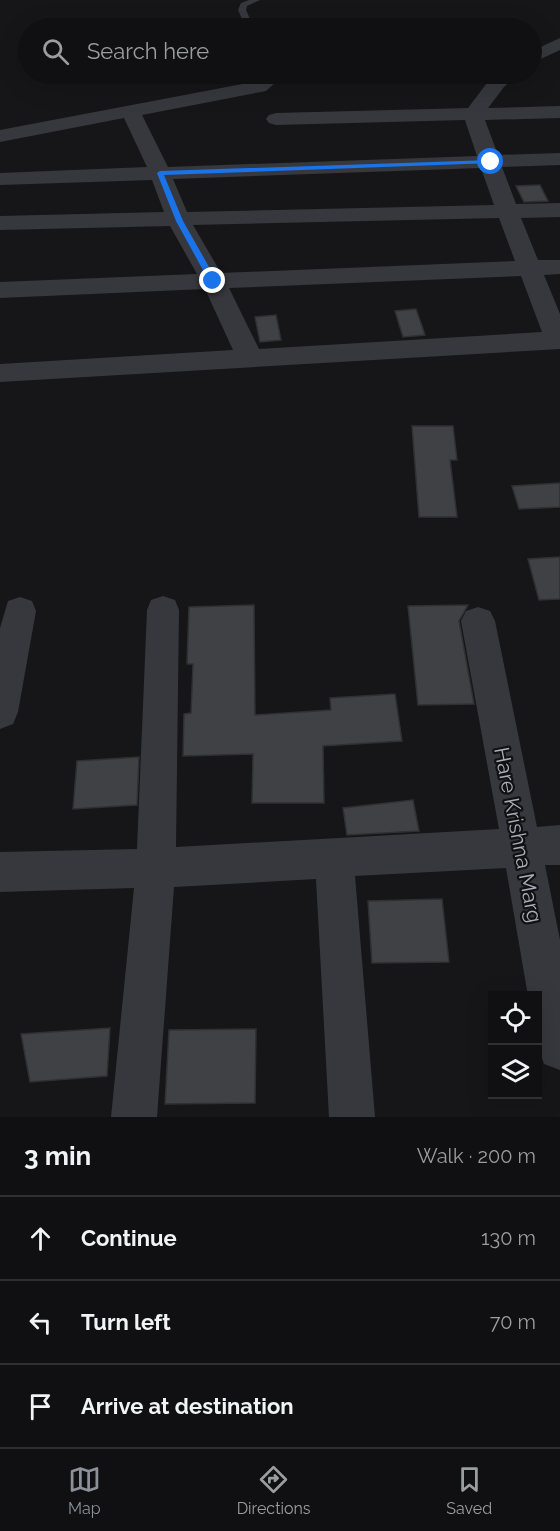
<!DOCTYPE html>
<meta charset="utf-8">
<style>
body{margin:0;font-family:Raleway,sans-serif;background:#19191b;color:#f1f3f6}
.controls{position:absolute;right:18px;bottom:18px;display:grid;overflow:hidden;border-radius:0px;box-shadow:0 6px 24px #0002}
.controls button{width:54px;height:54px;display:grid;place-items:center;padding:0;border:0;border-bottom:2px solid #303032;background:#101012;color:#f1f3f6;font:30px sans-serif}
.stop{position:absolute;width:18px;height:18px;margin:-14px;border:4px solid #1a73e8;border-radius:50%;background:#fff}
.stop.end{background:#1a73e8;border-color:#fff;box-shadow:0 2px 6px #0008}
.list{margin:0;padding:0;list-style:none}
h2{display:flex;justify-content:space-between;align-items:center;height:78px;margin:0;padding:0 24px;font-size:26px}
h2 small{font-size:20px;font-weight:400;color:#9c9d9f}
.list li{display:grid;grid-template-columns:39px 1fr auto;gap:18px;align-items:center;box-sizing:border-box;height:84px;padding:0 24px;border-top:2px solid #303032}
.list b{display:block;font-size:22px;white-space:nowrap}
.list em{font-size:20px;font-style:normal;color:#9c9d9f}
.icon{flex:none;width:33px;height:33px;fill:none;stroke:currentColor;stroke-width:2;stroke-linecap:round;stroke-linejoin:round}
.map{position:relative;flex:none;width:560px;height:1117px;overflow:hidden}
.search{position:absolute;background:#101012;box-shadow:0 6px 24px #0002;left:18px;right:18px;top:18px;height:66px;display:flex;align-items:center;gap:15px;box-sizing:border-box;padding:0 21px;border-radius:33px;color:#9c9d9f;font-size:22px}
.sheet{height:330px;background:#101012}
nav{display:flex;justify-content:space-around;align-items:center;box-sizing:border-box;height:84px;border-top:2px solid #303032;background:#101012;font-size:16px;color:#9c9d9f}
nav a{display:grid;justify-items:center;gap:3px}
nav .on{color:#8c9099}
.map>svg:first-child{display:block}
.building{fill:#404145;stroke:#303034;stroke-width:1.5}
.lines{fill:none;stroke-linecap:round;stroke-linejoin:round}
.lane{fill:#37383d;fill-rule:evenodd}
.street{fill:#37383d;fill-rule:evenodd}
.route{fill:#1a73e8}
.labels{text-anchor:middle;stroke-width:4.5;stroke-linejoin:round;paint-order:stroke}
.near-street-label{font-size:21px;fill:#a8adb8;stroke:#111113}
</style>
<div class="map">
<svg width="560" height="1117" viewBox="0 0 560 1117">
<rect width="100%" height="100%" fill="#161618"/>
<g class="building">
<polygon points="540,185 548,201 524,202 516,186"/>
<polygon points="416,309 425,335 403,337 395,311"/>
<polygon points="276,315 281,340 260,342 255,317"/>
<polygon points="412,426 453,426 457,460 450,460 457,517 419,517"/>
<polygon points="560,483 560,507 519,509 512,486"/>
<polygon points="560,557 560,599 539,600 528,559"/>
<polygon points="254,605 255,715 331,710 330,698 395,694 402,741 323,746 324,803 252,803 253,754 183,756 184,714 191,713 193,664 187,664 189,607"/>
<polygon points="468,605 459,621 474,704 418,705 408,606"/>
<polygon points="139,757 137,805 73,809 77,761"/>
<polygon points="413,800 419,831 347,835 343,808"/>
<polygon points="442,899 449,962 372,963 368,901"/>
<polygon points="110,1028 107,1076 30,1082 21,1034"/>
<polygon points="256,1029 255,1103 165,1104 169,1030"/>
</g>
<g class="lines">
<polygon class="lane" points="249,0 260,0 247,6 246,10 254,28 246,28 238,10 241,3"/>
<g class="street">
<polygon points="560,38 560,50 532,63 532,51"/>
<path d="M 259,74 L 277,74 L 277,81 L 266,91 L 142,115 L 168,167 L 477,156 L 465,120 L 276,125 L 269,123 L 266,119 L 269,115 L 276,113 L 468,108 L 490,79 L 498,74 L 518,74 L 504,87 L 488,108 L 560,106 L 560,118 L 485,120 L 498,155 L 560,153 L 560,165 L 502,167 L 516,204 L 560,203 L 560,217 L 521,218 L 538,260 L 560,260 L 560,274 L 544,275 L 560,314 L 560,349 L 0,382 L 0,364 L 233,350 L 205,289 L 0,298 L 0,282 L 197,274 L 170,226 L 0,230 L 0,216 L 164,212 L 152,180 L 0,185 L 0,173 L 147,167 L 124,118 L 0,142 L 0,130 L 253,82 L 259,79 ZM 481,168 L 494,205 L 187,212 L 173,179 ZM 499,218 L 515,261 L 221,273 L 193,225 ZM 521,276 L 542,332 L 259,349 L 229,288 Z"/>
<polygon points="163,596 175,600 179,610 176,847 499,829 461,621 466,611 478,607 490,611 495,621 537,827 560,825 560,865 545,865 560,940 560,1070 544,1064 538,1046 538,996 528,996 506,868 355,876 375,1117 329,1117 316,879 174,887 157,1117 111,1117 134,888 0,892 0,852 137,849 147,610 151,600"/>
<polygon points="20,597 32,601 36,611 18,712 13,724 0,729 0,628 8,601"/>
</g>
</g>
<polygon class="route" points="491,160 493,163 164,175 183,221 217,281 213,283 209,281 176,221 157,173 160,171"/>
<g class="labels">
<g class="near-street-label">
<text transform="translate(518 835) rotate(79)" y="7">Hare Krishna Marg</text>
</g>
</g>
</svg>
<div class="controls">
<button><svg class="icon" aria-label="locate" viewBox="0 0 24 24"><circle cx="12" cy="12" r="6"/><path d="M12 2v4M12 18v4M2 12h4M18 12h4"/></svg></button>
<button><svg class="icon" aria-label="layers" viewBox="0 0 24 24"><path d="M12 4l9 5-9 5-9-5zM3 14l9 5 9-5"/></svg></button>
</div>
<div class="stop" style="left:491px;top:162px"></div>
<div class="stop end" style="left:213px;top:281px"></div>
<div class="search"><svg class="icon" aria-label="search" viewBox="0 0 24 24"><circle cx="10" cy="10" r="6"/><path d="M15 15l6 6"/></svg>Search here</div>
</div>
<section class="sheet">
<h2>3 min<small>Walk · 200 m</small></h2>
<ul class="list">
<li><svg class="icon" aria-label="ahead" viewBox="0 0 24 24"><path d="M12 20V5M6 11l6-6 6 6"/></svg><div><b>Continue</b></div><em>130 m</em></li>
<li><svg class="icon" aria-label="left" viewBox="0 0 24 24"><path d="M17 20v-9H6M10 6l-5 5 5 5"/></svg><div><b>Turn left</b></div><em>70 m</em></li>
<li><svg class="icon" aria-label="arrive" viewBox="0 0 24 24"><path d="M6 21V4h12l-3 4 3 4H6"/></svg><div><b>Arrive at destination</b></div></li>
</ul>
</section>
<nav>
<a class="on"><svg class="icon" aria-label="map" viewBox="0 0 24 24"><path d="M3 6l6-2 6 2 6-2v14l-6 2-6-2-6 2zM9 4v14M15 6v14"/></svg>Map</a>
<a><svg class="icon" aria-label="directions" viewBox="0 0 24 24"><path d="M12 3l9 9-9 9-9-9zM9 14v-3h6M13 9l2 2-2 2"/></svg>Directions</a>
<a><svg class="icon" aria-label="saved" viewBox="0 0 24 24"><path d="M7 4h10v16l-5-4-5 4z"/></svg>Saved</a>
</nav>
